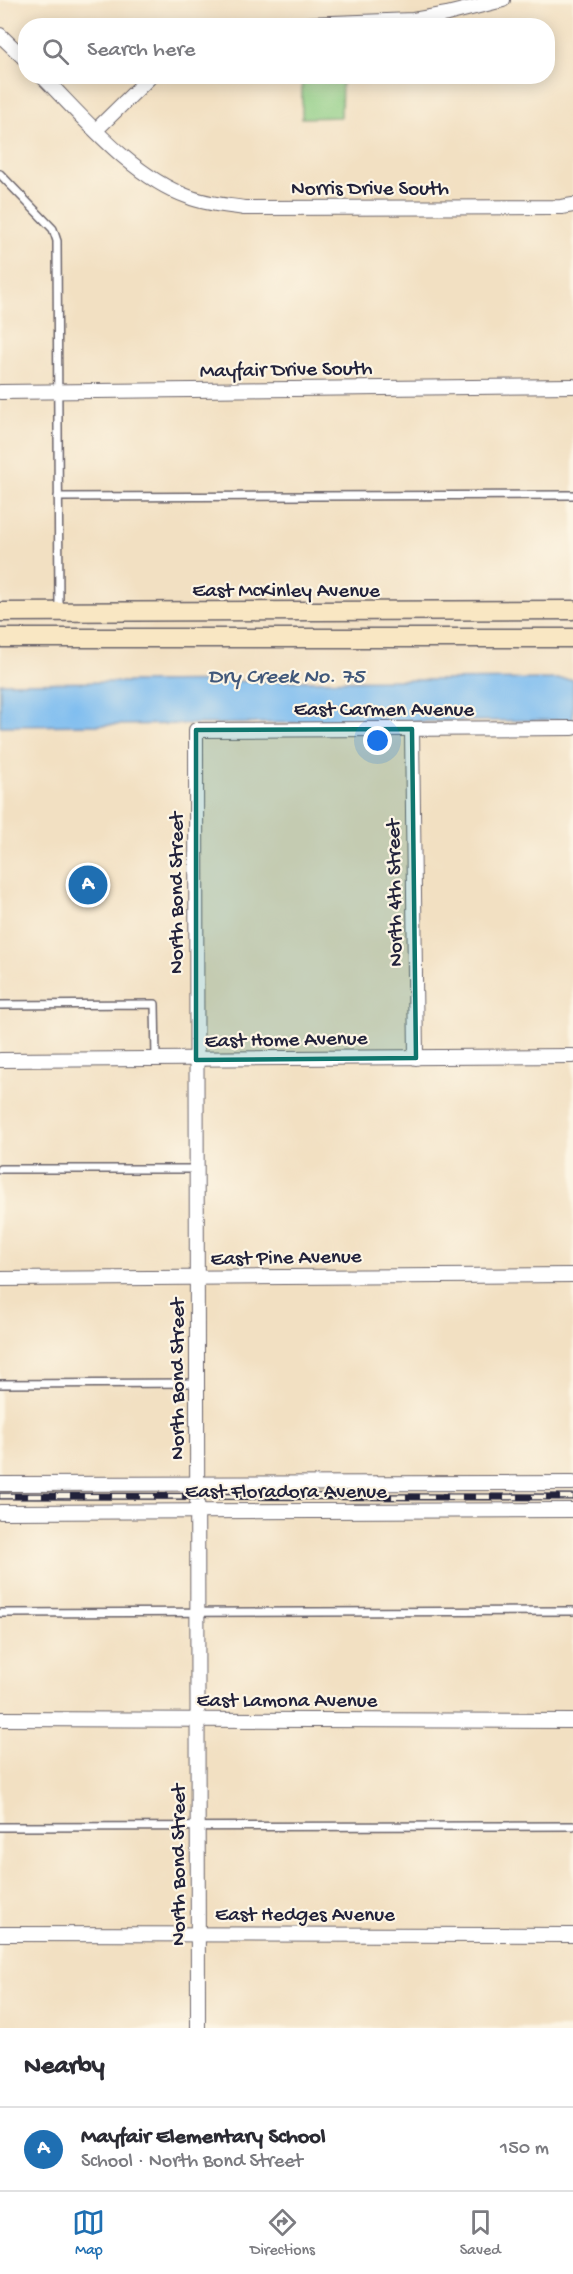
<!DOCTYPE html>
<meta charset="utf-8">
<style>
body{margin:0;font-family:"Gochi Hand",sans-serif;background:#f2f2f3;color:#2b2b33}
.you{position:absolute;left:378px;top:741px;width:21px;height:21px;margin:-15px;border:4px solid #fff;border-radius:50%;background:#1a73e8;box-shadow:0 0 0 9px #1a73e833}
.badge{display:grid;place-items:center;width:39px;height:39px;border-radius:50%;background:#1f6fb2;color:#fff;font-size:20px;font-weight:700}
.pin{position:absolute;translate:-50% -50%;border:3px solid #fff;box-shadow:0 2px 6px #0006}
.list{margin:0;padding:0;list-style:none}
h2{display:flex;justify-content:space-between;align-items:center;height:78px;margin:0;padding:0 24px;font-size:26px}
h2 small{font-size:20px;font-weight:400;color:#7c7c81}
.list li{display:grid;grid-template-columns:39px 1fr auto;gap:18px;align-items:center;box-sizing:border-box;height:84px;padding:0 24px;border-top:2px solid #e1e1e2}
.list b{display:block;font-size:22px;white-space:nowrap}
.list p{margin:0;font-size:20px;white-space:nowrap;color:#7c7c81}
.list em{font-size:20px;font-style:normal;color:#7c7c81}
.icon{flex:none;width:33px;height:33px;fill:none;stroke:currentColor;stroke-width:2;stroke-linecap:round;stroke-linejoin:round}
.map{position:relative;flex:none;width:573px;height:2028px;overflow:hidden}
.search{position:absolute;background:#fff;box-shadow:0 3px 15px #0003;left:18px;right:18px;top:18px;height:66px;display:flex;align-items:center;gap:15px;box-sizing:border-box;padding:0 21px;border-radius:24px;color:#7c7c81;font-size:22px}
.sheet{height:162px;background:#fff}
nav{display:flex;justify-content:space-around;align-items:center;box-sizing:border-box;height:84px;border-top:2px solid #e1e1e2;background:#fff;font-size:16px;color:#7c7c81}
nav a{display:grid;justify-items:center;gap:3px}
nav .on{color:#1f6fb2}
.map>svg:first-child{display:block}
.green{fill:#8ccc83;stroke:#57775f;stroke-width:1.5}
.water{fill:#7bbcf0;stroke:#4e6f96;stroke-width:1.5}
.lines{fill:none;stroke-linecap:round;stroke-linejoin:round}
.service-casing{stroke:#6b646a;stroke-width:10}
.minor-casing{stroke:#6b646a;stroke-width:16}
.secondary-casing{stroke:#6b646a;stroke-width:21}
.service{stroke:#fff;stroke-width:7}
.minor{stroke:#fff;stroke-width:14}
.secondary{stroke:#f9e7c3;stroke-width:18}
.rail-casing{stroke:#22223b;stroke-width:7}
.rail{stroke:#fcf5e5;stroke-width:4.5;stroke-dasharray:14;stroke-linecap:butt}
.marked{fill:#0f766e;fill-opacity:0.2;stroke:#0f766e;stroke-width:4.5;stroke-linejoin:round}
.labels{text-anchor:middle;stroke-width:4.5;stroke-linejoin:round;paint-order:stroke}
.street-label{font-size:21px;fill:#22223b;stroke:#fcf5e5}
.water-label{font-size:22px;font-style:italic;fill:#41587a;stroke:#fcf5e5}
</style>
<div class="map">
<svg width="573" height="2028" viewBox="0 0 573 2028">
<rect width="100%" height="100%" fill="#fcf5e5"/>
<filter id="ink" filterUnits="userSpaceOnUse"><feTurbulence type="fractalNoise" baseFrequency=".0167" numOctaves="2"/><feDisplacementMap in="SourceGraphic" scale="12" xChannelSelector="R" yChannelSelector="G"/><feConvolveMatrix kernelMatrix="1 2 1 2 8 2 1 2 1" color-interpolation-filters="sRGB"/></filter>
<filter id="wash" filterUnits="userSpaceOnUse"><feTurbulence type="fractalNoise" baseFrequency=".008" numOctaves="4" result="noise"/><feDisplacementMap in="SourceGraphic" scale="24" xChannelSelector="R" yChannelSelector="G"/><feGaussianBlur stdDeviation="1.35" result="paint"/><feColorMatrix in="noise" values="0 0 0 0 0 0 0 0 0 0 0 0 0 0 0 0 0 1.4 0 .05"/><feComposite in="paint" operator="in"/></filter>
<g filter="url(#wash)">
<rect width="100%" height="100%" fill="#f2e0c2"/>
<polygon class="green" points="302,77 342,77 341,117 302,118"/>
<polygon class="water" points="573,679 573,720 0,726 0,683"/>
</g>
<g filter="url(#ink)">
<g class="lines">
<defs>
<g id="service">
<polyline points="0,174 53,229 57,241 59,611"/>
<polyline points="58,497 573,495"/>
<polyline points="0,1005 155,1004 156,1059"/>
<polyline points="0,1169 197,1169"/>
<polyline points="0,1384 197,1383"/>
<polyline points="0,1613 573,1611"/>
<polyline points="0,1827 573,1826"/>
</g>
<g id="minor">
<polyline points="252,26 413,20 447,14 503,0"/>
<polyline points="0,35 26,60"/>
<path d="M 42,76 C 84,118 132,177 189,197 C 206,204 225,205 244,208 L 561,207 L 573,205"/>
<polyline points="96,130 151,76"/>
<polyline points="0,392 573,386"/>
<polyline points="412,729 416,1058"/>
<polyline points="0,1060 573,1056"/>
<polyline points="0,1279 573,1275"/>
<polyline points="0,1484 573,1483"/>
<polyline points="0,1512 573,1510"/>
<polyline points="0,1719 573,1721"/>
<polyline points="0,1934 573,1935"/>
<polyline points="198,2028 196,730 573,728"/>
</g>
<g id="secondary">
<polyline points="0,612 573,610"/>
<polyline points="0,638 573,638"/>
</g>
</defs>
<use href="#service" class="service-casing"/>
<use href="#minor" class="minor-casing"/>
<use href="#secondary" class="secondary-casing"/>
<use href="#service" class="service"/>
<use href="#minor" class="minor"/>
<use href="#secondary" class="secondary"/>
<defs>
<polyline id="rail" points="0,1496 573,1497"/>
</defs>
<use href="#rail" class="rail-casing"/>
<use href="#rail" class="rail"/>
</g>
</g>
<path class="marked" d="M 412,729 L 416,1058 L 196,1060 L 196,730 Z"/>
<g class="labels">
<g class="street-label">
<text x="370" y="194">Norris Drive South</text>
<text transform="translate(286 368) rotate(-1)" y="7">Mayfair Drive South</text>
<text x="286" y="596">East McKinley Avenue</text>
<text x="384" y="715">East Carmen Avenue</text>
<text transform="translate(175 893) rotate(-90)" y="7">North Bond Street</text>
<text transform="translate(393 893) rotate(-91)" y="7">North 4th Street</text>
<text transform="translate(286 1038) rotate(-1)" y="7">East Home Avenue</text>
<text transform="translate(286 1256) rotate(-1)" y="7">East Pine Avenue</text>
<text transform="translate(176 1379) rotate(-90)" y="7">North Bond Street</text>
<text x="286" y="1497">East Floradora Avenue</text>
<text x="287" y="1706">East Lamona Avenue</text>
<text transform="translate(177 1865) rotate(-90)" y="7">North Bond Street</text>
<text x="305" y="1920">East Hedges Avenue</text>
</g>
<g class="water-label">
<text x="286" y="682">Dry Creek No. 75</text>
</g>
</g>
</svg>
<div class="you"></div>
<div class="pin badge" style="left:88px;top:885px">A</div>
<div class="search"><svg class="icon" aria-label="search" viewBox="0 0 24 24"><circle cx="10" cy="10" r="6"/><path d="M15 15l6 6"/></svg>Search here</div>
</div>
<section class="sheet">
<h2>Nearby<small></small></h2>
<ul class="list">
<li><span class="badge">A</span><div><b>Mayfair Elementary School</b><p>School · North Bond Street</p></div><em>150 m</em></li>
</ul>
</section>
<nav>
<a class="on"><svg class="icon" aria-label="map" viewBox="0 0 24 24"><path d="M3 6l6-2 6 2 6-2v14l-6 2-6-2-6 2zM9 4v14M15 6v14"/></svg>Map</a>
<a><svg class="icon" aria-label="directions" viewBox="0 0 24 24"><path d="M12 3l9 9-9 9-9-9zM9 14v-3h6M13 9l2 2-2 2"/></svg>Directions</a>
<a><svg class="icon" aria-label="saved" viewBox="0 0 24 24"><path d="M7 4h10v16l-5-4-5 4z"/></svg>Saved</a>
</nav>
